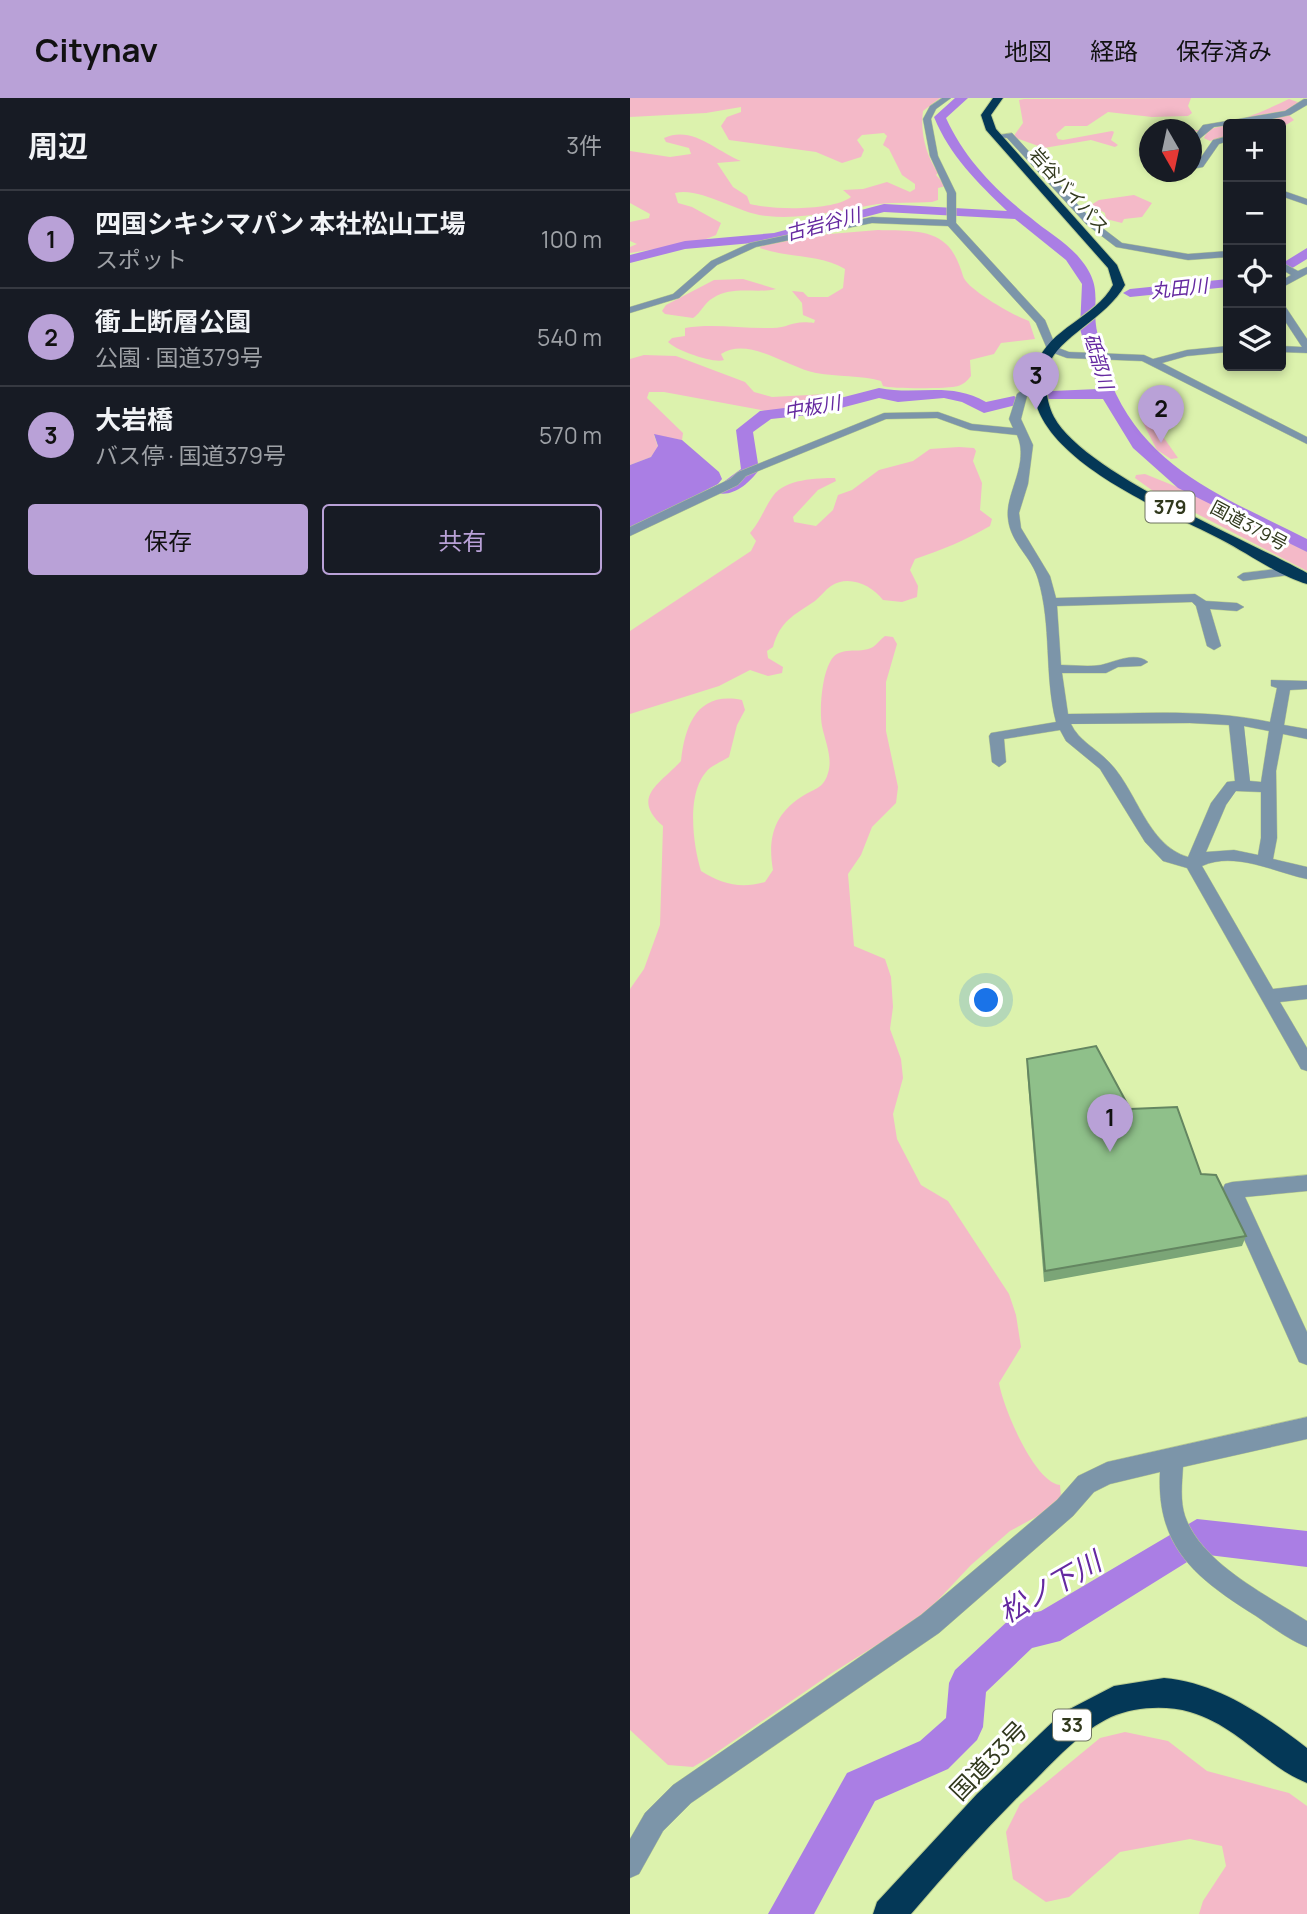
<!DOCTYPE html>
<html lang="ja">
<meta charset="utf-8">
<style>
body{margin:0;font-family:Manrope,"Noto Sans JP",sans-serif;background:#20242c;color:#f1f3f6}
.controls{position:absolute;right:21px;top:21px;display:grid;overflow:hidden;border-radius:7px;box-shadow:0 4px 10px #0003}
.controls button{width:63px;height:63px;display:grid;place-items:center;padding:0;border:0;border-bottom:2px solid #363941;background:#171b24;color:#f1f3f6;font:35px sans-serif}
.compass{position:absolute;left:509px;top:21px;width:63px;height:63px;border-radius:50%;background:#171b24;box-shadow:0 4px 10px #0003;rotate:171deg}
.you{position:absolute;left:357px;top:903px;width:24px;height:24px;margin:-18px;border:5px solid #fff;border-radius:50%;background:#1a73e8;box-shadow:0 0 0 10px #1a73e833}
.badge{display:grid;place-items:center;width:46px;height:46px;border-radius:50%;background:#b9a1d7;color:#111;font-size:23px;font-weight:700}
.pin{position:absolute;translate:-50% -58px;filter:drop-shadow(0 2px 4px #0008)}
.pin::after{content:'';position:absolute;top:37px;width:24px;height:21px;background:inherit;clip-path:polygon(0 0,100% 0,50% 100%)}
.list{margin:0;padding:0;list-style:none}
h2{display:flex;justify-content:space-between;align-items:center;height:91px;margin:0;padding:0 28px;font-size:30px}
h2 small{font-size:23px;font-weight:400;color:#9ea1a6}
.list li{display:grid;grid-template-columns:46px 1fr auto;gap:21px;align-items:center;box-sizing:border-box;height:98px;padding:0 28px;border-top:2px solid #363941}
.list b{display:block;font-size:26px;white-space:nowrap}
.list p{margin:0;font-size:23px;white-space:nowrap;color:#9ea1a6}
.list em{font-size:23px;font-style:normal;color:#9ea1a6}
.actions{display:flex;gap:14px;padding:21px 28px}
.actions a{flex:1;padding:16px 0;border:2px solid #b9a1d7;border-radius:7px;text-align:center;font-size:24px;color:#b9a1d7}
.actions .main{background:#b9a1d7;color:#111}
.icon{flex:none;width:38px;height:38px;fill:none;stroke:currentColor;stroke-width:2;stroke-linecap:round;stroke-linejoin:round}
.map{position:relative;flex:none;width:677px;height:1816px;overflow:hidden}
header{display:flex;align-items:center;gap:42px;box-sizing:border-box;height:98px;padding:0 35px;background:#b9a1d7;color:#111}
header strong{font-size:33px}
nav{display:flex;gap:38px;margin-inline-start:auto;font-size:24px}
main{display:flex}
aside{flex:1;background:#171b24}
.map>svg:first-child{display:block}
.green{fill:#f4b9c8}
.water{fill:#aa7ee4}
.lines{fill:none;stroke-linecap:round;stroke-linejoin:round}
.river{fill:#aa7ee4;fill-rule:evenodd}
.minor-casing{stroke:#bacd90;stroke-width:1}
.highway-casing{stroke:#bacd90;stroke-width:2}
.minor{fill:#7c95a9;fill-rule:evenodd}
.highway{fill:#043857;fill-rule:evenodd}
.wall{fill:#7ba577}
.building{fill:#8fc08a;stroke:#648661;stroke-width:2}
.labels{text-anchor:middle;stroke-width:6;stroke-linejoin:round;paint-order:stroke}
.far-street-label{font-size:18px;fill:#31391d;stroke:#fff}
.far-water-label{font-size:19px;font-style:italic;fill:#6529a0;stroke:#fff}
.shield{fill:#fff;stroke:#6f7461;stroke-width:2}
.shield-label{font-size:19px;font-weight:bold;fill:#31391d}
.near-street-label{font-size:24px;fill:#31391d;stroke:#fff}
.near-water-label{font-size:28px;font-style:italic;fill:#6529a0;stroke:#fff}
</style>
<header>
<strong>Citynav</strong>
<nav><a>地図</a><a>経路</a><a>保存済み</a></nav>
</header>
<main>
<aside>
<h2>周辺<small>3件</small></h2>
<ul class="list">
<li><span class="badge">1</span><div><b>四国シキシマパン 本社松山工場</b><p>スポット</p></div><em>100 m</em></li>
<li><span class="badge">2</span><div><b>衝上断層公園</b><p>公園 · 国道379号</p></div><em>540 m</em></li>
<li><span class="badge">3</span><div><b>大岩橋</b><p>バス停 · 国道379号</p></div><em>570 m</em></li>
</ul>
<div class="actions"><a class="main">保存</a><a>共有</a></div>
</aside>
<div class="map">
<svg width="677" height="1816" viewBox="0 0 677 1816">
<rect width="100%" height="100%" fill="#dcf2ad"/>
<g class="green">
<path d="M 0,0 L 310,0 L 293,13 C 290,35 296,57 308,75 L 306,77 L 316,88 L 308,90 L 308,102 L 302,104 C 284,105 266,104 248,106 C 212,112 173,122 137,118 C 109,116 70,88 45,95 L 48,105 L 62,109 L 91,125 L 86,137 L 69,144 L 0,155 L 0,149 L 7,146 L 0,143 L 0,124 L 19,120 L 20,116 L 0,105 L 0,53 L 40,59 L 61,56 L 59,50 L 36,44 L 34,40 C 63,27 87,54 111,63 L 87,65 L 103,89 L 117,98 L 120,106 C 143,112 203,113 221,99 L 213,92 L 233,91 L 257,84 L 280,94 L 285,91 L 285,86 L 272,77 L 259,51 L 253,47 L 257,38 L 254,35 L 232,37 L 227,42 L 234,52 L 231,59 L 212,65 L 186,54 L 99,42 L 91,28 L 97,19 L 111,14 L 111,9 L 76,15 L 0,19 Z"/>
<polygon points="561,0 558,8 562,15 558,18 522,19 478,14 457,28 435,28 426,36 428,41 433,42 482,33 484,34 481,42 488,47 485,49 461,42 414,50 383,39 393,25 389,2 394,1"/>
<path d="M 659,1 L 673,6 L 658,16 L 664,22 L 651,30 L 651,26 L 598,26 L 598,39 L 580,43 L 574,40 L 576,36 L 562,32 L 533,31 L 532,28 C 548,25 556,33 570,32 C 590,32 641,10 659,1 Z"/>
<polygon points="504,97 522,105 512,119 494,121 492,125 476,121 475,115 461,107 469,102"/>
<path d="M 248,132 C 270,133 299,130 316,146 C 325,154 330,168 333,178 C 336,191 386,219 399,223 L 405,241 L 371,245 L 364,256 L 340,262 L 341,278 C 337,283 334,286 328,288 C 319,291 261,291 253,288 L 251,283 C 230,277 208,279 186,275 C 158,270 119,238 91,256 L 94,262 C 84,266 45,252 38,244 L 42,240 L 55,238 L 55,230 C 84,225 112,231 142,230 C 160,230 161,222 184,225 L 185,222 L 173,217 L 172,205 L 162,193 L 173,194 L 178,199 L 198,199 L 213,190 L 215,171 C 191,156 157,160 130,150 L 131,147 L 188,137 Z"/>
<path d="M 113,181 L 146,191 C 126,196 103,187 83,200 C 74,205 71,215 63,220 L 35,216 L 32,213 L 36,207 L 84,182 Z"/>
<polygon points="14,257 46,258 115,284 124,294 142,299 197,296 211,302 147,315 34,294 19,294 17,300 53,335 52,342 24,337 28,349 21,359 0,367 0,261"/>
<polygon points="520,320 548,360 541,361 527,352 511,321"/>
<path d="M 329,349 L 344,350 L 346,353 L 343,363 L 352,385 L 350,412 L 362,421 L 360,428 C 336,442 312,452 285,461 L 280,472 L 288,488 L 287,499 L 272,504 L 253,502 C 242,487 218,476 201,488 C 195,492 191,498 185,503 C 164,517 150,523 143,549 L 137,553 L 138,560 L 153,569 L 152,575 L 138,578 L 120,572 L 89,588 L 0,616 L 0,533 L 121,453 L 126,443 L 120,435 C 131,423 134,410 143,398 C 155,381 187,380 205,380 L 206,383 L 188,392 L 163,419 L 164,424 L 186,428 L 203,412 L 208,397 L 222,392 L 249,372 L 283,363 L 300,351 Z"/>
<polygon points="515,376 562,395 677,454 677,473 523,393 505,380 506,377"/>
<path d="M 255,538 L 263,539 L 267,546 L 256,584 L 256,633 L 268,689 L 266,705 L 242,729 L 231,757 L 218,776 L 224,848 L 255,861 L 261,879 L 263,909 L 260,931 L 271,961 L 273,980 L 263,1016 L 267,1041 L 291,1087 L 318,1103 L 379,1196 L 386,1217 L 391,1249 L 369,1285 C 373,1309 404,1384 430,1387 L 431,1398 L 417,1413 L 380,1433 L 341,1467 L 293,1518 L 202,1575 L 80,1659 L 63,1669 L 38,1667 L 0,1632 L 0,891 L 14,871 L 30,827 L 33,728 C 0,699 30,686 51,663 C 55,626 68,593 112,602 L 115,612 L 107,627 L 99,659 C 93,663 85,666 80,670 C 55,691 63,747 71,773 C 92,786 110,791 135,784 L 143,772 C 137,738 145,714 176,696 C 187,690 194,689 198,675 C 203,660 195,643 192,628 C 189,612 192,578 200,564 C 209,546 229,557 243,549 C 247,546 251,541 255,538 Z"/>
<polygon points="495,1634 538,1643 577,1673 659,1695 677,1708 677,1816 569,1816 573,1803 596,1768 592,1748 560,1741 490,1754 439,1799 416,1804 383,1781 376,1734 390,1706 470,1640"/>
</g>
<polygon class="water" points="24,336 52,342 89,374 92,381 88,386 0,432 0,367 21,359 28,348"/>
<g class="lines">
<g class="river">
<path d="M 325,0 L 338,0 L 316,20 C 334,60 366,93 401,120 C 415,132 434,143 447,157 C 478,192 458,205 469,241 C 474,259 478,279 486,296 C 525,376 603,403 677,441 L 677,454 L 548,390 L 503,350 L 473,301 L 416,301 L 416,295 L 422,293 L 468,291 L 450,231 L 452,186 L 436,162 L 385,121 L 254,114 L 144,143 L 55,151 L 0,165 L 0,157 L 55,143 L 144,135 L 254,106 L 377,113 C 347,84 320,58 304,19 Z"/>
<polygon points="677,150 677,161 651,177 651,166"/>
<polygon points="598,181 598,189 500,199 493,195 500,191"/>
<path d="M 249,290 C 288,298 319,283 356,304 L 384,298 L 392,303 L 390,306 L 354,315 L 332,304 L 314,300 L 268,304 L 249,300 L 188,316 L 141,321 L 123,334 L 129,372 C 119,385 104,399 87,395 L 84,391 L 111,371 L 106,332 L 130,313 L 187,306 Z"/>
<polygon points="567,1421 677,1433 677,1469 570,1456 430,1543 402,1550 356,1594 353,1629 347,1642 318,1671 245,1703 184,1816 138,1816 217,1675 290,1643 316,1620 319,1585 325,1572 381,1520 411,1513"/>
</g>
<defs>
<g id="minor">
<polygon points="312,0 321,0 306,11 301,21 308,58 326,95 326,125 415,222 426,249 439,254 514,257 523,261 557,252 598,248 598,254 557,258 532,265 677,339 677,346 512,263 437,260 418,253 406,225 318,128 242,125 126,149 87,167 49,200 0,215 0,209 43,196 81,163 120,145 242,119 317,122 317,95 300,58 293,21 300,8"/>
<polygon points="674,1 677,1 677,7 660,17 642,21 584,29 562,47 562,41 573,27 655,13"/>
<polygon points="382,35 462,122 492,145 558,156 598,153 598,159 558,162 486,149 456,126 377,40 361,38"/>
<polygon points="598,38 598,43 589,46 573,69 562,71 562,67 567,65 583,42"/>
<polygon points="651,92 677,101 677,107 651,98"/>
<polygon points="651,164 668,173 677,169 677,176 651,190 651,183 661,177 651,171"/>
<polygon points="651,207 655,208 677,241 677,255 651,254 651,248 672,249 651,217"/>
<path d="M 405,283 L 414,285 L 397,298 L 391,321 L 403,347 L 398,386 L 389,415 L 391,430 L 420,478 L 426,500 L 565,496 L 576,503 L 607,505 L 614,509 L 607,513 L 580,511 L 591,548 L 584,552 L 577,548 L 566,508 L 562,504 L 427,508 L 431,567 C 444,567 458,569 471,567 C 484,564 505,553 518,564 L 511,568 L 488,569 L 476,575 L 432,575 L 438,616 C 505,616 575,610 640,624 L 647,590 L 641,588 L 641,582 L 677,583 L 677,591 L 660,592 L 654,627 L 677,631 L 677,641 L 653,636 L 646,673 L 647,740 L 643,761 L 677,769 L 677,781 C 644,774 605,753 572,768 L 643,891 L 677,887 L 677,901 L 650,904 L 677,950 L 677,973 L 671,971 L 557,770 L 533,763 L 515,744 L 470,671 L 436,643 L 430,632 L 374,641 L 376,664 L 369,669 L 362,664 L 359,638 L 361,635 L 426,624 C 414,577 422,528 408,481 C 402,459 380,445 378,420 C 375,395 400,366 387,337 L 340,332 L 307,320 L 256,321 L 116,378 L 108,387 L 0,438 L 0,429 L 100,381 L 108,374 L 254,315 L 308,314 L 342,326 L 383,330 L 379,321 L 387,296 ZM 560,625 L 599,627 L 605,683 L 597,684 L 581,705 L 558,759 C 517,747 507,692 479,664 C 466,650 449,643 441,626 ZM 614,628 L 639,633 L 631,684 L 620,683 ZM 606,693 L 631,694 L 631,740 L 628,757 L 604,752 L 576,754 L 596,707 Z"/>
<polygon points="663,469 669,473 668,476 613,483 607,479 613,475"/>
<polygon points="677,1077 677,1093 615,1099 677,1234 677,1267 669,1264 592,1092 595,1086 602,1084"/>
<path d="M 677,1319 L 677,1341 L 553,1369 C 552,1385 550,1403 555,1418 C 571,1465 637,1497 677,1523 L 677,1549 C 659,1542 642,1529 626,1518 C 567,1481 526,1450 530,1374 L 480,1386 L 464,1394 L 443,1418 L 309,1535 L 61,1705 L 33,1733 L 9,1776 L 0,1780 L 0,1741 L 15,1715 L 43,1687 L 291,1517 L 427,1402 L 448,1378 L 477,1364 Z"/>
</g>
<g id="highway">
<path d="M 363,0 L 373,0 L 361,17 L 366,31 L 487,167 L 495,187 C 477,220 427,240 419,267 C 414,285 416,303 424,319 C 454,375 617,442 677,475 L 677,486 C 651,479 617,455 592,442 C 535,412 377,352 407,266 C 419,230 465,220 483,187 L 478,170 L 356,32 L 351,17 Z"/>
<path d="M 534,1580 C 589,1585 635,1618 677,1650 L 677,1685 C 635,1668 608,1628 560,1614 C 535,1607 505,1609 481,1619 C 452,1633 430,1657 407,1680 C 363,1723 321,1769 281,1816 L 243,1816 L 247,1804 L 347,1696 L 432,1615 L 484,1588 Z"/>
</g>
</defs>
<use href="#minor" class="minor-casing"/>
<use href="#highway" class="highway-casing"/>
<use href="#minor" class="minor"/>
<use href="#highway" class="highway"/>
</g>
<polygon class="wall" points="397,961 500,1011 616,1138 612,1148 414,1184 397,972"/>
<polygon class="building" points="466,948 500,1011 547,1009 571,1076 586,1077 616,1138 415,1173 397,961"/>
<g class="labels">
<g class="far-street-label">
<text transform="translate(439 93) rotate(48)" y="6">岩谷バイパス</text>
<text transform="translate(619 428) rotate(28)" y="6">国道379号</text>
</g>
<g class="far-water-label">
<text transform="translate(193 126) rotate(-15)" y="7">古岩谷川</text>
<text transform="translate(549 190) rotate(-6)" y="7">丸田川</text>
<text transform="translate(469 263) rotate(73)" y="7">砥部川</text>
<text transform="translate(182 309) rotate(-10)" y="7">中板川</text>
</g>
<g class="shield">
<rect x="515.5" y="393.5" width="49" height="31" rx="5"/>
<rect x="423" y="1611.5" width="38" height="31" rx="5"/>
</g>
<g class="shield-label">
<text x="540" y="416">379</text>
<text x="442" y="1634">33</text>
</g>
<g class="near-street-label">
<text transform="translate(359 1663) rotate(-46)" y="8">国道33号</text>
</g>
<g class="near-water-label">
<text transform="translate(420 1489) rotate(-30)" y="10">松ノ下川</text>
</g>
</g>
</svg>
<div class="controls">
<button>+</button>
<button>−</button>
<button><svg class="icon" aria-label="locate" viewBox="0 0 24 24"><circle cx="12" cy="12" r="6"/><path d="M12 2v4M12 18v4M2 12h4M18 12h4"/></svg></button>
<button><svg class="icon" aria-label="layers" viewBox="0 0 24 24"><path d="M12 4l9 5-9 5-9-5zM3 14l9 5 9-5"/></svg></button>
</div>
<svg class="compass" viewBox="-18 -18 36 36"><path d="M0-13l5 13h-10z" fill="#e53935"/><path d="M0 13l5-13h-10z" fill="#9ea1a6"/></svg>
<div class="you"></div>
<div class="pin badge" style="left:480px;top:1054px">1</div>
<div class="pin badge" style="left:531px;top:345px">2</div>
<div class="pin badge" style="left:406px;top:312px">3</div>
</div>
</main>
